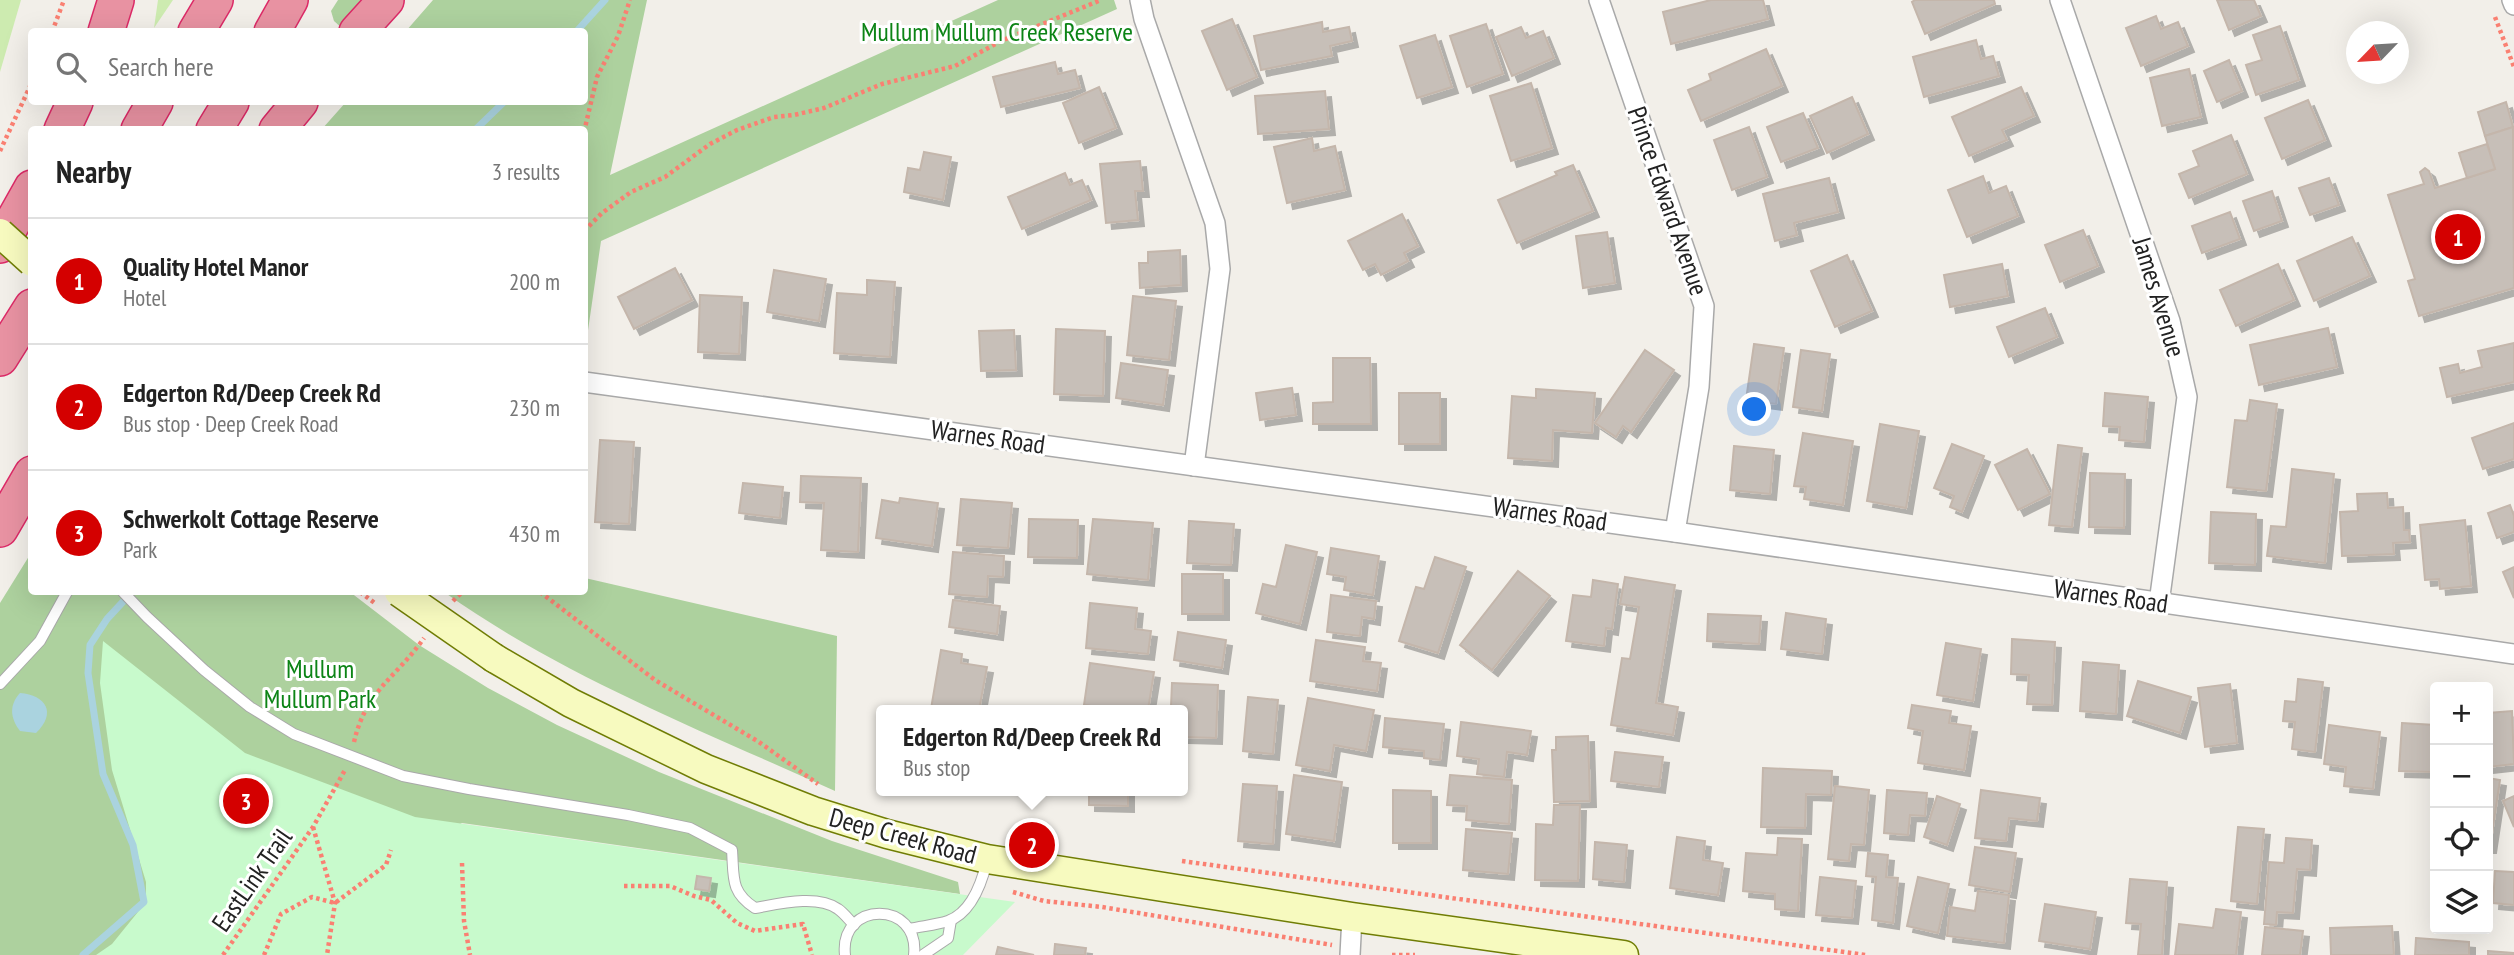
<!DOCTYPE html>
<meta charset="utf-8">
<style>
body{margin:0;font-family:"PT Sans Narrow",sans-serif;background:#f6f6f6;color:#222}
.controls{position:absolute;right:21px;bottom:21px;display:grid;overflow:hidden;border-radius:7px;box-shadow:0 7px 28px #0002}
.controls button{width:63px;height:63px;display:grid;place-items:center;padding:0;border:0;border-bottom:2px solid #e0e0e0;background:#fff;color:#222;font:35px sans-serif}
.compass{position:absolute;left:2346px;top:21px;width:63px;height:63px;border-radius:50%;background:#fff;box-shadow:0 7px 28px #0002;rotate:245deg}
.you{position:absolute;left:1755px;top:410px;width:24px;height:24px;margin:-18px;border:5px solid #fff;border-radius:50%;background:#1a73e8;box-shadow:0 0 0 10px #1a73e833}
.badge{display:grid;place-items:center;width:46px;height:46px;border-radius:50%;background:#d40000;color:#fff;font-size:23px;font-weight:700}
.pin{position:absolute;translate:-50% -50%;border:4px solid #fff;box-shadow:0 2px 7px #0006}
.popup{position:absolute;left:876px;top:705px;width:312px;height:91px;box-sizing:border-box;display:grid;place-content:center;border-radius:7px;background:#fff;filter:drop-shadow(0 2px 5px #0005);font-size:23px;white-space:nowrap;color:#767676}
.popup b{font-size:26px;color:#222}
.popup::after{content:'';position:absolute;left:50%;top:100%;margin-left:-14px;border:14px solid transparent;border-top-color:#fff}
.list{margin:0;padding:0;list-style:none}
h2{display:flex;justify-content:space-between;align-items:center;height:91px;margin:0;padding:0 28px;font-size:30px}
h2 small{font-size:23px;font-weight:400;color:#767676}
.list li{display:grid;grid-template-columns:46px 1fr auto;gap:21px;align-items:center;box-sizing:border-box;height:126px;padding:0 28px;border-top:2px solid #e0e0e0}
.list b{display:block;font-size:26px;white-space:nowrap}
.list p{margin:0;font-size:23px;white-space:nowrap;color:#767676}
.list em{font-size:23px;font-style:normal;color:#767676}
.icon{flex:none;width:38px;height:38px;fill:none;stroke:currentColor;stroke-width:2;stroke-linecap:round;stroke-linejoin:round}
.map{position:relative;flex:none;width:2514px;height:955px;overflow:hidden}
.search{position:absolute;background:#fff;box-shadow:0 7px 28px #0002;left:28px;top:28px;width:560px;height:77px;display:flex;align-items:center;gap:18px;box-sizing:border-box;padding:0 24px;border-radius:7px;color:#767676;font-size:26px}
.panel{position:absolute;background:#fff;box-shadow:0 7px 28px #0002;left:28px;top:126px;width:560px;height:469px;border-radius:7px}
.map>svg:first-child{display:block}
.grass{fill:#cdebb0}
.forest{fill:#add19e}
.park{fill:#c8facc}
.water{fill:#aad3df}
.lines{fill:none;stroke-linecap:round;stroke-linejoin:round}
.stream{stroke:#aad3df;stroke-width:7}
.building{fill:#c7bfb8;stroke:#c4b6ab;stroke-width:2;filter:url(#shadow)}
.lane-casing{stroke:#a9a9a9;stroke-width:12}
.street-casing{stroke:#a9a9a9;stroke-width:22}
.secondary-casing{stroke:#707d05;stroke-width:31}
.highway-casing{stroke:#dc2a67;stroke-width:38}
.path{stroke:#fa8072;stroke-width:4.5;stroke-dasharray:3.5 3.5;stroke-linecap:butt}
.lane{stroke:#fff;stroke-width:10}
.street{stroke:#fff;stroke-width:19}
.secondary{stroke:#f7fabf;stroke-width:28}
.highway{stroke:#e892a2;stroke-width:35}
.secondary-bridge-casing{stroke:#707d05;stroke-width:31;stroke-linecap:butt}
.path-bridge{stroke:#fa8072;stroke-width:4.5;stroke-dasharray:3.5 3.5;stroke-linecap:butt}
.secondary-bridge{stroke:#f7fabf;stroke-width:28}
.labels{text-anchor:middle;stroke-width:6;stroke-linejoin:round;paint-order:stroke}
.park-label{font-size:26px;fill:#0c8416;stroke:#fff}
.street-label{font-size:26px;fill:#222;stroke:#fff}
</style>
<div class="map">
<svg width="2514" height="955" viewBox="0 0 2514 955">
<defs>
<filter id="shadow"><feDropShadow dx="6" dy="6" stdDeviation="0" flood-color="#0004"/></filter>
</defs>
<rect width="100%" height="100%" fill="#f2efe9"/>
<g class="grass">
<polygon points="0,0 21,0 0,72"/>
<polygon points="158,0 173,0 154,28"/>
</g>
<g class="forest">
<polygon points="338,0 370,0 344,30 334,21 331,11"/>
<polygon points="433,0 647,0 610,175 998,0 1114,0 1117,9 601,241 585,351 584,130 322,129 346,102 584,102 584,32 406,31"/>
<polygon points="31,553 32,592 350,592 419,645 488,688 557,725 659,772 832,841 958,882 960,894 462,823 212,955 0,955 0,603"/>
<path d="M 585,578 L 837,636 L 835,791 C 703,731 562,676 444,592 L 584,592 Z"/>
</g>
<polygon class="park" points="103,641 245,753 415,817 1015,902 963,955 96,955 112,944 146,902 146,882 112,770 100,683"/>
<path class="water" d="M 20,693 C 46,695 57,713 36,733 L 20,731 C 10,718 9,705 20,693 Z"/>
<g class="lines">
<g class="stream">
<polyline points="576,32 605,0"/>
<polyline points="475,130 504,102"/>
<polyline points="83,955 144,902 133,845 103,774 88,673 90,645 107,619 132,592"/>
</g>
</g>
<g class="building">
<polygon points="1711,0 1763,0 1768,19 1671,44 1663,12"/>
<polygon points="1915,0 1994,0 1995,4 1925,34 1912,2"/>
<polygon points="2217,0 2254,0 2261,16 2229,30"/>
<polygon points="2156,16 2161,29 2178,22 2188,46 2141,66 2126,28"/>
<polygon points="1232,19 1257,77 1227,90 1202,31"/>
<polygon points="1322,22 1323,32 1349,27 1352,41 1330,46 1332,56 1261,70 1254,36"/>
<polygon points="1486,24 1503,74 1467,87 1450,36"/>
<polygon points="2280,26 2299,80 2256,95 2246,65 2262,60 2253,35"/>
<polygon points="1521,27 1526,38 1543,31 1554,58 1512,76 1496,37"/>
<polygon points="1435,35 1452,87 1417,98 1400,46"/>
<polygon points="1976,40 1981,59 1993,56 1999,76 1924,97 1913,57"/>
<polygon points="1766,49 1782,86 1701,121 1688,90 1711,80 1709,74"/>
<polygon points="2229,60 2242,91 2217,102 2204,71"/>
<polygon points="1055,62 1058,74 1075,70 1080,88 1001,107 993,77"/>
<polygon points="2189,69 2201,117 2162,126 2150,78"/>
<polygon points="1531,83 1552,148 1511,161 1490,96"/>
<polygon points="1099,87 1116,128 1079,143 1063,103"/>
<polygon points="2021,87 2034,116 2002,130 2007,140 1969,156 1952,117"/>
<polygon points="1325,91 1329,129 1258,134 1255,96"/>
<polygon points="1852,97 1868,134 1827,153 1810,116"/>
<polygon points="2308,100 2325,140 2282,159 2265,118"/>
<polygon points="2506,102 2513,127 2485,136 2478,112"/>
<polygon points="1803,113 1818,148 1781,162 1767,127"/>
<polygon points="1749,127 1767,177 1732,190 1714,140"/>
<polygon points="2513,127 2514,288 2419,316 2408,281 2415,279 2388,195 2424,184 2420,172 2425,168 2429,171 2435,188 2495,169 2485,136"/>
<polygon points="2231,135 2247,174 2189,198 2179,174 2199,166 2193,151"/>
<polygon points="1312,138 1314,151 1335,146 1345,190 1287,203 1274,147"/>
<polygon points="2487,144 2495,169 2467,178 2459,153"/>
<polygon points="924,152 951,157 943,200 904,192 908,168 920,170"/>
<polygon points="1140,161 1143,191 1135,191 1138,220 1106,223 1100,164"/>
<polygon points="1573,165 1593,211 1517,243 1498,200 1557,175 1555,172"/>
<polygon points="1065,173 1070,185 1082,180 1091,200 1022,229 1008,197"/>
<polygon points="1983,176 1989,193 2006,186 2018,216 1967,237 1948,190"/>
<polygon points="1829,178 1838,212 1794,223 1797,235 1775,241 1763,194"/>
<polygon points="2329,178 2339,205 2310,215 2299,188"/>
<polygon points="2272,191 2282,221 2254,231 2243,201"/>
<polygon points="2230,212 2240,239 2202,253 2192,226"/>
<polygon points="1402,214 1418,246 1404,253 1408,261 1381,275 1375,264 1363,270 1348,241"/>
<polygon points="2083,230 2098,266 2060,282 2045,245"/>
<polygon points="1607,232 1615,283 1583,288 1576,236"/>
<polygon points="2352,237 2370,276 2314,301 2297,261"/>
<polygon points="1180,250 1181,285 1140,288 1139,263 1148,263 1148,252"/>
<polygon points="1847,255 1872,311 1835,327 1811,271"/>
<polygon points="2002,264 2008,296 1950,307 1944,275"/>
<polygon points="2278,264 2294,300 2236,326 2220,290"/>
<polygon points="675,268 692,300 634,329 618,297"/>
<polygon points="774,270 826,279 819,321 767,312"/>
<polygon points="867,280 895,282 890,357 834,353 837,293 867,295"/>
<polygon points="700,295 742,297 739,354 698,352"/>
<polygon points="1133,296 1176,301 1169,360 1127,355"/>
<polygon points="2045,308 2057,337 2009,357 1997,327"/>
<polygon points="2328,328 2337,367 2259,385 2250,345"/>
<polygon points="1056,329 1105,331 1103,396 1054,394"/>
<polygon points="1014,330 1016,370 981,371 979,331"/>
<polygon points="2514,343 2514,382 2447,397 2440,368 2458,364 2460,373 2482,367 2478,351"/>
<polygon points="1754,344 1784,348 1776,404 1746,400"/>
<polygon points="1645,350 1674,370 1631,432 1623,426 1616,437 1595,423"/>
<polygon points="1801,350 1830,354 1822,411 1793,407"/>
<polygon points="1333,358 1370,358 1371,424 1313,424 1313,403 1333,402"/>
<polygon points="1121,363 1168,370 1163,405 1116,398"/>
<polygon points="1292,388 1296,415 1260,420 1256,393"/>
<polygon points="1536,389 1595,393 1592,433 1553,430 1552,461 1508,458 1512,396 1536,398"/>
<rect x="1399" y="393" width="41" height="51"/>
<polygon points="2105,393 2148,397 2144,442 2119,440 2120,427 2103,426"/>
<polygon points="2250,400 2277,404 2266,491 2227,487 2235,420 2247,421"/>
<polygon points="2514,423 2514,459 2483,469 2472,438"/>
<polygon points="1880,424 1919,431 1906,508 1867,501"/>
<polygon points="1803,433 1853,441 1843,505 1804,499 1806,487 1794,486"/>
<polygon points="600,440 634,442 629,524 595,522"/>
<polygon points="1952,444 1984,456 1962,512 1950,507 1954,496 1934,488"/>
<polygon points="2058,445 2082,448 2072,527 2049,525"/>
<polygon points="1734,446 1774,450 1770,494 1730,490"/>
<polygon points="2027,449 2050,494 2018,510 1995,465"/>
<polygon points="2292,469 2334,474 2325,563 2267,556 2271,526 2286,527"/>
<polygon points="2090,473 2125,474 2124,528 2089,527"/>
<polygon points="801,476 861,478 858,552 821,550 824,503 800,502"/>
<polygon points="743,483 783,487 780,518 739,513"/>
<polygon points="2387,493 2388,508 2403,507 2404,530 2409,530 2410,542 2393,543 2394,554 2342,556 2340,512 2358,511 2357,494"/>
<polygon points="900,498 938,503 932,546 876,538 882,500 899,503"/>
<polygon points="961,499 1012,503 1008,548 957,545"/>
<polygon points="2510,505 2514,516 2514,532 2497,538 2488,513"/>
<polygon points="2211,512 2256,514 2255,565 2209,563"/>
<polygon points="1029,519 1078,520 1077,558 1028,557"/>
<polygon points="1093,519 1153,523 1148,580 1087,574"/>
<polygon points="2465,520 2471,586 2440,589 2439,579 2425,580 2420,525"/>
<polygon points="1189,521 1234,524 1231,565 1187,563"/>
<polygon points="1286,545 1317,552 1300,624 1256,613 1263,584 1276,587"/>
<polygon points="1331,548 1379,556 1373,595 1344,590 1346,577 1327,574"/>
<polygon points="953,552 1004,556 1003,577 988,576 987,597 949,594"/>
<polygon points="1435,557 1466,567 1438,653 1399,641 1416,587 1424,589"/>
<polygon points="2514,567 2514,598 2503,572"/>
<polygon points="1518,571 1550,596 1492,670 1460,645"/>
<rect x="1182" y="574" width="41" height="40"/>
<polygon points="1625,577 1675,585 1656,703 1678,707 1673,735 1611,725 1622,658 1630,659 1639,607 1620,604"/>
<polygon points="1593,580 1618,584 1612,629 1606,628 1604,646 1566,641 1573,595 1591,597"/>
<polygon points="1331,595 1376,601 1374,619 1362,617 1360,636 1327,632"/>
<polygon points="953,600 1000,606 997,634 949,627"/>
<polygon points="1090,603 1137,608 1135,629 1151,631 1148,654 1086,648"/>
<polygon points="1786,613 1826,619 1822,654 1781,649"/>
<polygon points="1708,614 1761,616 1759,644 1707,641"/>
<polygon points="1178,632 1226,640 1222,668 1174,660"/>
<polygon points="2012,639 2055,642 2052,705 2027,704 2029,675 2011,674"/>
<polygon points="1316,640 1365,647 1363,661 1381,663 1377,691 1310,681"/>
<polygon points="1946,643 1981,649 1973,701 1937,695"/>
<polygon points="941,650 962,654 961,663 987,667 979,710 931,709"/>
<polygon points="2083,662 2119,665 2116,714 2080,711"/>
<polygon points="1090,663 1154,672 1148,710 1118,710 1084,705"/>
<polygon points="2298,679 2323,682 2315,752 2292,749 2295,722 2283,721 2285,701 2296,702"/>
<polygon points="2138,681 2191,697 2180,733 2127,716"/>
<polygon points="1172,683 1218,685 1216,738 1183,737 1184,707 1171,707"/>
<polygon points="2230,684 2237,743 2205,747 2198,688"/>
<polygon points="1248,697 1278,700 1273,754 1243,751"/>
<polygon points="1308,698 1374,710 1366,751 1334,745 1330,771 1296,765"/>
<polygon points="1912,705 1951,711 1949,723 1971,726 1964,770 1918,763 1923,731 1908,728"/>
<polygon points="2512,711 2514,764 2488,767 2488,713"/>
<polygon points="1385,718 1444,724 1440,760 1424,758 1424,751 1383,747"/>
<polygon points="1461,722 1531,731 1527,755 1507,752 1504,777 1477,774 1479,759 1457,756"/>
<polygon points="2402,723 2435,725 2435,772 2399,771"/>
<polygon points="2329,725 2380,732 2373,789 2344,786 2346,767 2324,764"/>
<polygon points="1588,736 1590,801 1554,802 1552,750 1556,750 1556,737"/>
<polygon points="1615,752 1663,757 1659,787 1611,781"/>
<polygon points="1763,768 1832,771 1831,795 1806,794 1805,828 1761,827"/>
<polygon points="1294,775 1342,782 1334,841 1286,834"/>
<polygon points="1450,775 1512,780 1509,824 1466,820 1467,806 1447,805"/>
<polygon points="2488,778 2500,780 2490,847 2488,847"/>
<polygon points="1243,784 1277,786 1273,844 1238,841"/>
<polygon points="1835,786 1869,790 1864,845 1851,844 1849,861 1828,859"/>
<polygon points="1393,790 1431,791 1431,843 1393,843"/>
<polygon points="1887,790 1927,793 1925,816 1910,815 1908,835 1884,833"/>
<polygon points="1981,790 2040,798 2037,821 2009,818 2006,841 1975,838"/>
<polygon points="1089,791 1128,791 1128,806 1089,805"/>
<polygon points="1937,796 1960,804 1947,845 1924,837"/>
<polygon points="2514,796 2514,827 2503,801"/>
<polygon points="1554,805 1580,805 1578,881 1535,880 1536,824 1553,825"/>
<polygon points="2238,827 2264,829 2257,904 2231,901"/>
<polygon points="1466,829 1512,833 1508,874 1463,870"/>
<polygon points="1677,837 1705,841 1703,860 1723,863 1718,895 1670,888"/>
<polygon points="1778,838 1802,839 1798,911 1775,909 1775,894 1743,891 1746,853 1777,855"/>
<polygon points="2286,838 2312,840 2310,870 2297,869 2293,913 2277,912 2276,925 2264,924 2269,862 2284,863"/>
<polygon points="1595,842 1627,845 1624,882 1593,879"/>
<polygon points="1975,847 2016,853 2010,892 1969,885"/>
<polygon points="1868,853 1888,855 1886,877 1898,878 1893,923 1872,920 1876,877 1866,876"/>
<polygon points="2431,860 2435,860 2435,910 2434,910"/>
<polygon points="2495,871 2514,872 2514,905 2493,903"/>
<polygon points="697,876 711,878 709,891 695,889"/>
<polygon points="1820,877 1856,881 1852,918 1816,915"/>
<polygon points="1918,877 1949,884 1938,933 1907,926"/>
<polygon points="2130,879 2167,882 2162,955 2138,955 2141,924 2126,923"/>
<polygon points="1978,891 2009,895 2004,943 1947,936 1950,907 1975,911"/>
<polygon points="2045,904 2096,912 2090,949 2039,941"/>
<polygon points="2216,909 2241,912 2236,955 2175,955 2179,924 2213,928"/>
<polygon points="2392,926 2394,955 2331,955 2330,928"/>
<polygon points="2265,927 2303,931 2300,955 2262,955"/>
<polygon points="2416,938 2469,942 2469,955 2415,955"/>
<polygon points="1055,944 1086,948 1085,955 1054,955"/>
<polygon points="998,947 1034,955 996,955"/>
<polygon points="2488,951 2514,953 2514,955 2488,955"/>
</g>
<g class="lines">
<defs>
<g id="lane">
<path d="M 123,592 L 147,617 L 204,670 L 250,707 L 294,734 L 403,776 L 469,789 L 628,815 L 690,828 L 732,850 C 734,877 730,892 755,908 C 778,904 817,894 838,909 C 844,913 849,920 854,925"/>
<polyline points="0,684 40,641 67,592"/>
<path d="M 909,929 C 922,926 936,925 948,921 C 971,913 982,882 987,861"/>
<path d="M 845,955 C 839,900 920,900 914,955"/>
<polyline points="923,955 948,938 951,920"/>
</g>
<g id="street">
<polyline points="1140,0 1144,19 1215,223 1220,269 1194,466"/>
<polyline points="1599,0 1704,306 1699,387 1675,532"/>
<polyline points="2060,0 2170,321 2187,397 2159,603"/>
<polyline points="2512,0 2514,5"/>
<polyline points="584,382 1675,532 2514,654"/>
<polyline points="1350,955 1352,917"/>
</g>
<polyline id="secondary" points="494,658 571,703 706,769 813,811 887,834 987,859 1352,917 1624,955"/>
<g id="highway">
<polyline points="106,32 116,0"/>
<polyline points="196,32 215,0"/>
<polyline points="272,32 290,0"/>
<polyline points="357,32 386,0"/>
<polyline points="62,130 75,102"/>
<polyline points="139,130 155,102"/>
<polyline points="214,130 231,102"/>
<polyline points="277,130 300,102"/>
<polyline points="0,245 32,188"/>
<polyline points="0,358 32,307"/>
<polyline points="0,529 32,474"/>
</g>
</defs>
<use href="#lane" class="lane-casing"/>
<use href="#street" class="street-casing"/>
<use href="#secondary" class="secondary-casing"/>
<use href="#highway" class="highway-casing"/>
<g class="path">
<polyline points="2495,17 2514,67"/>
<polyline points="52,32 64,0"/>
<polyline points="584,132 597,77 618,36 630,0"/>
<polyline points="0,151 32,82"/>
<polyline points="584,231 602,213 631,192 665,177 710,144 737,130 774,117 794,115 824,108 882,84 955,66 1001,41 1101,0"/>
<polyline points="540,592 655,680 759,742 818,784"/>
<polyline points="453,601 462,592"/>
<path d="M 354,742 C 366,690 396,678 424,638"/>
<polyline points="313,827 335,903 327,955"/>
<polyline points="1182,861 1866,955"/>
<polyline points="462,863 464,921 470,955"/>
<polyline points="624,886 670,886 694,896 711,900 737,923 755,931 803,924 812,955"/>
<polyline points="1013,892 1044,901 1102,907 1332,945"/>
<polyline points="223,955 313,827 345,770"/>
<polyline points="264,955 281,914 312,897 335,903 386,865 391,850"/>
<polyline points="1392,955 1415,955"/>
</g>
<use href="#lane" class="lane"/>
<use href="#street" class="street"/>
<use href="#secondary" class="secondary"/>
<use href="#highway" class="highway"/>
<defs>
<g id="secondary-bridge">
<polyline points="0,233 32,262"/>
<polyline points="399,592 494,658"/>
</g>
</defs>
<use href="#secondary-bridge" class="secondary-bridge-casing"/>
<polyline class="path-bridge" points="360,592 376,604"/>
<use href="#secondary-bridge" class="secondary-bridge"/>
</g>
<g class="labels">
<g class="park-label">
<text x="997" y="41">Mullum Mullum Creek Reserve</text>
<text x="320" y="678">Mullum<tspan x="320" dy="30">Mullum Park</tspan></text>
</g>
<g class="street-label">
<text transform="translate(1668 201) rotate(71)" y="9">Prince Edward Avenue</text>
<text transform="translate(2159 297) rotate(73)" y="9">James Avenue</text>
<text transform="translate(988 437) rotate(8)" y="9">Warnes Road</text>
<text transform="translate(1550 514) rotate(8)" y="9">Warnes Road</text>
<text transform="translate(2111 596) rotate(8)" y="9">Warnes Road</text>
<text transform="translate(903 836) rotate(15)" y="9">Deep Creek Road</text>
<text transform="translate(252 880) rotate(-55)" y="9">EastLink Trail</text>
</g>
</g>
</svg>
<div class="controls">
<button>+</button>
<button>−</button>
<button><svg class="icon" aria-label="locate" viewBox="0 0 24 24"><circle cx="12" cy="12" r="6"/><path d="M12 2v4M12 18v4M2 12h4M18 12h4"/></svg></button>
<button><svg class="icon" aria-label="layers" viewBox="0 0 24 24"><path d="M12 4l9 5-9 5-9-5zM3 14l9 5 9-5"/></svg></button>
</div>
<svg class="compass" viewBox="-18 -18 36 36"><path d="M0-13l5 13h-10z" fill="#e53935"/><path d="M0 13l5-13h-10z" fill="#767676"/></svg>
<div class="you"></div>
<div class="pin badge" style="left:2458px;top:237px">1</div>
<div class="pin badge" style="left:1032px;top:845px">2</div>
<div class="popup"><b>Edgerton Rd/Deep Creek Rd</b>Bus stop</div>
<div class="pin badge" style="left:246px;top:801px">3</div>
<div class="search"><svg class="icon" aria-label="search" viewBox="0 0 24 24"><circle cx="10" cy="10" r="6"/><path d="M15 15l6 6"/></svg>Search here</div>
<section class="panel">
<h2>Nearby<small>3 results</small></h2>
<ul class="list">
<li><span class="badge">1</span><div><b>Quality Hotel Manor</b><p>Hotel</p></div><em>200 m</em></li>
<li><span class="badge">2</span><div><b>Edgerton Rd/Deep Creek Rd</b><p>Bus stop · Deep Creek Road</p></div><em>230 m</em></li>
<li><span class="badge">3</span><div><b>Schwerkolt Cottage Reserve</b><p>Park</p></div><em>430 m</em></li>
</ul>
</section>
</div>
